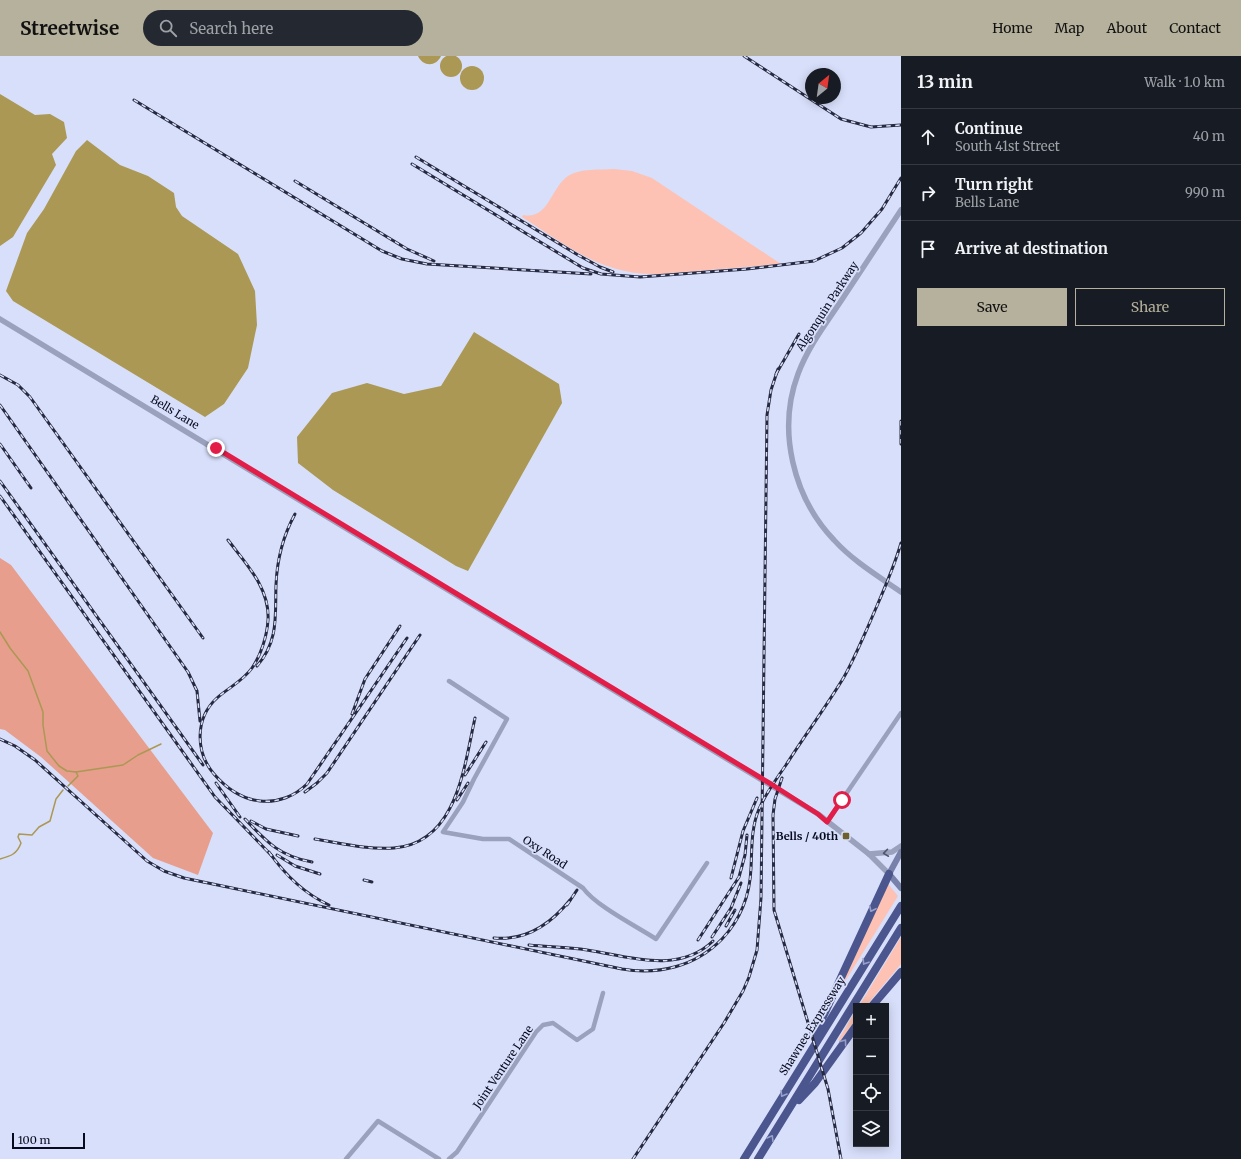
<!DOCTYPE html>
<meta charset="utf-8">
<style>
body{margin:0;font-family:Merriweather,serif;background:#242831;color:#f1f3f6}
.controls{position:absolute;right:12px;bottom:12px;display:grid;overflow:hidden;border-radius:0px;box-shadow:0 2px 10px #0003}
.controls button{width:36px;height:36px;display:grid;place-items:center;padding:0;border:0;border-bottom:1px solid #363941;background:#171b24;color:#f1f3f6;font:20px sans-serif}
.compass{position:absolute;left:805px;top:12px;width:36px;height:36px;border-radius:50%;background:#171b24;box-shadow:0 2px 10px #0003;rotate:29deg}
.scale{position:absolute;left:12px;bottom:10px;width:73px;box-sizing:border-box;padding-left:4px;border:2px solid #070a1f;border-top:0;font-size:11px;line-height:14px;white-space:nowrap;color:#070a1f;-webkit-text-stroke:3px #d8dffa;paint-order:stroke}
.stop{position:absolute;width:12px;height:12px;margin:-9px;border:3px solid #e11d48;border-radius:50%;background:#fff}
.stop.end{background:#e11d48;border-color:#fff;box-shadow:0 1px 4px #0008}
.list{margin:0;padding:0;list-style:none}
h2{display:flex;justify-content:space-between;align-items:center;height:52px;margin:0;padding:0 16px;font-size:17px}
h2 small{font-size:13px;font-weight:400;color:#9ea1a6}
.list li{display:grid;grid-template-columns:26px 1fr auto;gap:12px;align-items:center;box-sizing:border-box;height:56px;padding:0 16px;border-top:1px solid #363941}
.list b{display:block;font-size:15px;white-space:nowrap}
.list p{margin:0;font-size:13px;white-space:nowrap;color:#9ea1a6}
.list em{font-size:13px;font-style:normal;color:#9ea1a6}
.actions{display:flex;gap:8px;padding:12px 16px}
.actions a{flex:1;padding:9px 0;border:1px solid #b6b19c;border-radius:0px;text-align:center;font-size:14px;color:#b6b19c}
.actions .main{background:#b6b19c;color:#111}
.icon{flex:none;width:22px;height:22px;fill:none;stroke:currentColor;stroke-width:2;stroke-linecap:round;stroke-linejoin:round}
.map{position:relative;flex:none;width:901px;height:1103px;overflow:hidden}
header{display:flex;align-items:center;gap:24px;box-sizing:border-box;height:56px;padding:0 20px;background:#b6b19c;color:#111}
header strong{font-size:19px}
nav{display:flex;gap:22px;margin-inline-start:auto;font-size:14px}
.search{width:280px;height:36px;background:#242831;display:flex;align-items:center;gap:10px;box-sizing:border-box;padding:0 14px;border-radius:22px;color:#9ea1a6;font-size:15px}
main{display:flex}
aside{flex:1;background:#171b24}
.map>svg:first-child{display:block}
.green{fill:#fdc2b4}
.forest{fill:#e79e8c}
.water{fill:#ab9854}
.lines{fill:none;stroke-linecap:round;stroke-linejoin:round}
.stream{stroke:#ab9854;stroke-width:1.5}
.minor{stroke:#9aa1bc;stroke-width:4.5}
.tertiary{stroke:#9aa1bc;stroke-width:5.5}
.secondary{stroke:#7881a9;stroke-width:6}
.motorway{stroke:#4c568e;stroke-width:8}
.rail-casing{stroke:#26293f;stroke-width:3}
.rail{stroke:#d8dffa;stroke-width:1.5;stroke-dasharray:4.5;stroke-linecap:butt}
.oneway{stroke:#50566e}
.oneway2{stroke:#99a1c9}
.route{stroke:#e11d48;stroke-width:5}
.poi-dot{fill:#6e602d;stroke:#d8dffa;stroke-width:1.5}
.labels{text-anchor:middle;stroke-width:3.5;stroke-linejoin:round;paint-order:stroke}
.street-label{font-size:11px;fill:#070a1f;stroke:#d8dffa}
.poi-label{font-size:11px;font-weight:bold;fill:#070a1f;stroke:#d8dffa;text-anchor:end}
</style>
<header>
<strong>Streetwise</strong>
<div class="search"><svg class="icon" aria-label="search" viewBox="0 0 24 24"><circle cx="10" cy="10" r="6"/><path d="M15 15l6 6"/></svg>Search here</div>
<nav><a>Home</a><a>Map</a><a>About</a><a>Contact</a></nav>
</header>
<main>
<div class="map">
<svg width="901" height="1103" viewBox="0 0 901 1103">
<rect width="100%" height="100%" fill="#d8dffa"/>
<g class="green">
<path d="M 614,113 L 632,115 L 652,122 L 781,208 L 660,218 C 602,220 568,190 522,161 L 523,159 C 549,164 551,131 568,120 C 580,112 600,114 614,113 Z"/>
<polygon points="888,828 898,840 831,948"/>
<polygon points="901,881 901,908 866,950 859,950"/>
<polygon points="856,954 856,963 840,985 838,984"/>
</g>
<polygon class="forest" points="0,502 11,509 213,777 198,819 153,802 41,701 5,674 0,673"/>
<g class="water">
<circle cx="451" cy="10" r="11"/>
<path d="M 418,0 L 441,0 C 436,11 423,11 418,0 Z"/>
<circle cx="472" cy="22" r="12"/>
<polygon points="0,38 35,59 50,58 64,66 67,82 52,98 56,109 13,181 0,190"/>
<polygon points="87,84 120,109 148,120 174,137 176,151 182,160 238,198 255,235 257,269 248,312 224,348 205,361 13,245 6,235 27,177 44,153 76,95"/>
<polygon points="474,276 559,328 562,347 468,515 456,510 333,434 298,407 297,381 332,337 367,327 404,338 441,330"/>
</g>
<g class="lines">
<g class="stream">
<polyline points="0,576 10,592 28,615 43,656 43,669 47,695 59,710 67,715 76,716 78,720 68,730"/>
<polyline points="76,716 123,709 138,699 161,688"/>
<path d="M 0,803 C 11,800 17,798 21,787 L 18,781 L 19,778 L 32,779 L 39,771 L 50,765 L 56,743 L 63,734"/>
</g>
<g class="minor">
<path d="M 449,625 L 507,663 L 474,723 L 463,746 L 443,776 L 483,783 L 509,783 L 583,832 C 596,850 636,870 656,883 L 707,807"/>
<polyline points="827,766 901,657"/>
<polyline points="346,1103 378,1065 439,1103"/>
<polyline points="449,1103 457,1096 536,976 543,969 553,967 577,984 593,973 603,937"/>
</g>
<g class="tertiary">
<path d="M 901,154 C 881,184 861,215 841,245 C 825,269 808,291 798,318 C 777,374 793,441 834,484 C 853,505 878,520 901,536"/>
<polyline points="0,263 818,758 869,798 889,818"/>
<polyline points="869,798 892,796 901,790"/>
</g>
<polyline class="secondary" points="901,796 889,818 901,832"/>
<g class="motorway">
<polyline points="872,950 901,916"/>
<polyline points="814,980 889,818"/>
<polyline points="799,1044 815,1027 856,970"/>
<polyline points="744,1103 901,850"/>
<polyline points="758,1103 901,872"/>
</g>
<defs>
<g id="rail">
<polyline points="744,0 841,63 871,71 901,69"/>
<polyline points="134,44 382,195 402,203 427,208 591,218"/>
<polyline points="416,101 578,199 600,211 613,216"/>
<polyline points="412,108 583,212 601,218 640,221 747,213 814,205 842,192 861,177 882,153 901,122"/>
<polyline points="295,125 407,193 434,205"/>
<polyline points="776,318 799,278"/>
<polyline points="0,319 18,329 30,341 203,582"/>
<polyline points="0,349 188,616 197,635 200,665"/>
<polyline points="901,365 901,388"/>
<polyline points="0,388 31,432"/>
<polyline points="0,425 203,709"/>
<polyline points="0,440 215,741 272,800"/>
<path d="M 228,484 C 246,508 270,532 268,564 C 267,580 261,599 252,612 C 243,625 228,632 217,642 C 195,662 195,696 214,718 C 226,732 242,743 260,745 C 278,747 295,740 307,728 L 407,582"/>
<path d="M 257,610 C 279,585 275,559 276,529 C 277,503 283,480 295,458"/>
<polyline points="352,658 365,623 400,570"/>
<path d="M 0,683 L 15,690 L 35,704 L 147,805 L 164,815 L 184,822 L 622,913 C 658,919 695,911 722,883 C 740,864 750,839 751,812 C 752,792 751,772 759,753 C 766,737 776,723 786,709 C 805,679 826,651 844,621 C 854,603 862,584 870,566 C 881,540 893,515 901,487"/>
<polyline points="465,719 486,686"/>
<polyline points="782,722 775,743 773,759 774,854 828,1033 841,1103"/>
<polyline points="216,727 240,761"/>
<polyline points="305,736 317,727 327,717 420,579"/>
<polyline points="457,744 468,727"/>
<path d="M 245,763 C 267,786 279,800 312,806"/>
<polyline points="251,765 266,773 298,780"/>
<path d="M 315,783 C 340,787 368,794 394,792 C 457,787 464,711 475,662"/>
<path d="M 269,796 C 285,819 303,837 329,849"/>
<polyline points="277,799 295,810 320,818"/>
<polyline points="731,822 743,775 757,742"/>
<polyline points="364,824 372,826"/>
<polyline points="567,849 577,834"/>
<polyline points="726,870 735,854"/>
<polyline points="712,881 731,852 741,827"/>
<path d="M 494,882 C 526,885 550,869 570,844"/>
<polyline points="698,884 739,821 745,799 747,779"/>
<path d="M 529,889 C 548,891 567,891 587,894 C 627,900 678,919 713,885"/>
<polyline points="633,1103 724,967 743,935 749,921 757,894 761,842 767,359 771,334 778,313"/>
</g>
</defs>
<use href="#rail" class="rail-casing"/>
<use href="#rail" class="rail"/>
</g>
<defs><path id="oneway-chevron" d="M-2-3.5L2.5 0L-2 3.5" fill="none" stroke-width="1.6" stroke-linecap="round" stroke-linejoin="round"/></defs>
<use class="oneway" href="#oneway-chevron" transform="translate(886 797) rotate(172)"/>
<g class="oneway2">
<use href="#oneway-chevron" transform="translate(872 853) rotate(115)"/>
<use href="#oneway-chevron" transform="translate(865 906) rotate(122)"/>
<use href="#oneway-chevron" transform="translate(844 986) rotate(-54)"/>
<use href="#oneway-chevron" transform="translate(783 1038) rotate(121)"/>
<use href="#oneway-chevron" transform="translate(771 1082) rotate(-59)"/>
</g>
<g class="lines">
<polyline class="route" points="216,392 771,728 818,758 827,766 842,744"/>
</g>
<rect class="poi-dot" x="842" y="776" width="8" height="8" rx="2"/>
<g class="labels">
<g class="street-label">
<text transform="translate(827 250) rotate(-57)" y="4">Algonquin Parkway</text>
<text transform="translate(175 356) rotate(31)" y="4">Bells Lane</text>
<text transform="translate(545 796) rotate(33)" y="4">Oxy Road</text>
<text transform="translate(812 970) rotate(-58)" y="4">Shawnee Expressway</text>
<text transform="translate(503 1011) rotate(-56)" y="4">Joint Venture Lane</text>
</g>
<g class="poi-label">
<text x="838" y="784">Bells / 40th</text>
</g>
</g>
</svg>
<div class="controls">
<button>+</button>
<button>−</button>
<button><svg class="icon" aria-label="locate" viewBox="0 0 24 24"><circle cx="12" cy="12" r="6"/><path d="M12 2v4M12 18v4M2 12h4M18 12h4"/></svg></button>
<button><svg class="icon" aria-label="layers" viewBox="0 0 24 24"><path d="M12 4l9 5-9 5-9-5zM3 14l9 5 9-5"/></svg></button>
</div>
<svg class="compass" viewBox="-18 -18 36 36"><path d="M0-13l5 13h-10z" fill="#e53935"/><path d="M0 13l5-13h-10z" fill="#9ea1a6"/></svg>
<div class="scale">100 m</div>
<div class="stop" style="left:842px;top:744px"></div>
<div class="stop end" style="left:216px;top:392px"></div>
</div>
<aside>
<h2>13 min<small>Walk · 1.0 km</small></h2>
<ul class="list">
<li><svg class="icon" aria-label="ahead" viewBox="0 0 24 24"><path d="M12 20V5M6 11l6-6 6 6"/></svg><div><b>Continue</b><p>South 41st Street</p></div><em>40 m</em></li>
<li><svg class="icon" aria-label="right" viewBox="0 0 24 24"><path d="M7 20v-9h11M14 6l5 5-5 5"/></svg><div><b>Turn right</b><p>Bells Lane</p></div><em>990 m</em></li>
<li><svg class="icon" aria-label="arrive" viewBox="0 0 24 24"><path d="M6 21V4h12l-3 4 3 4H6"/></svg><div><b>Arrive at destination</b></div></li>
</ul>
<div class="actions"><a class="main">Save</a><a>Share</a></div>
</aside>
</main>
